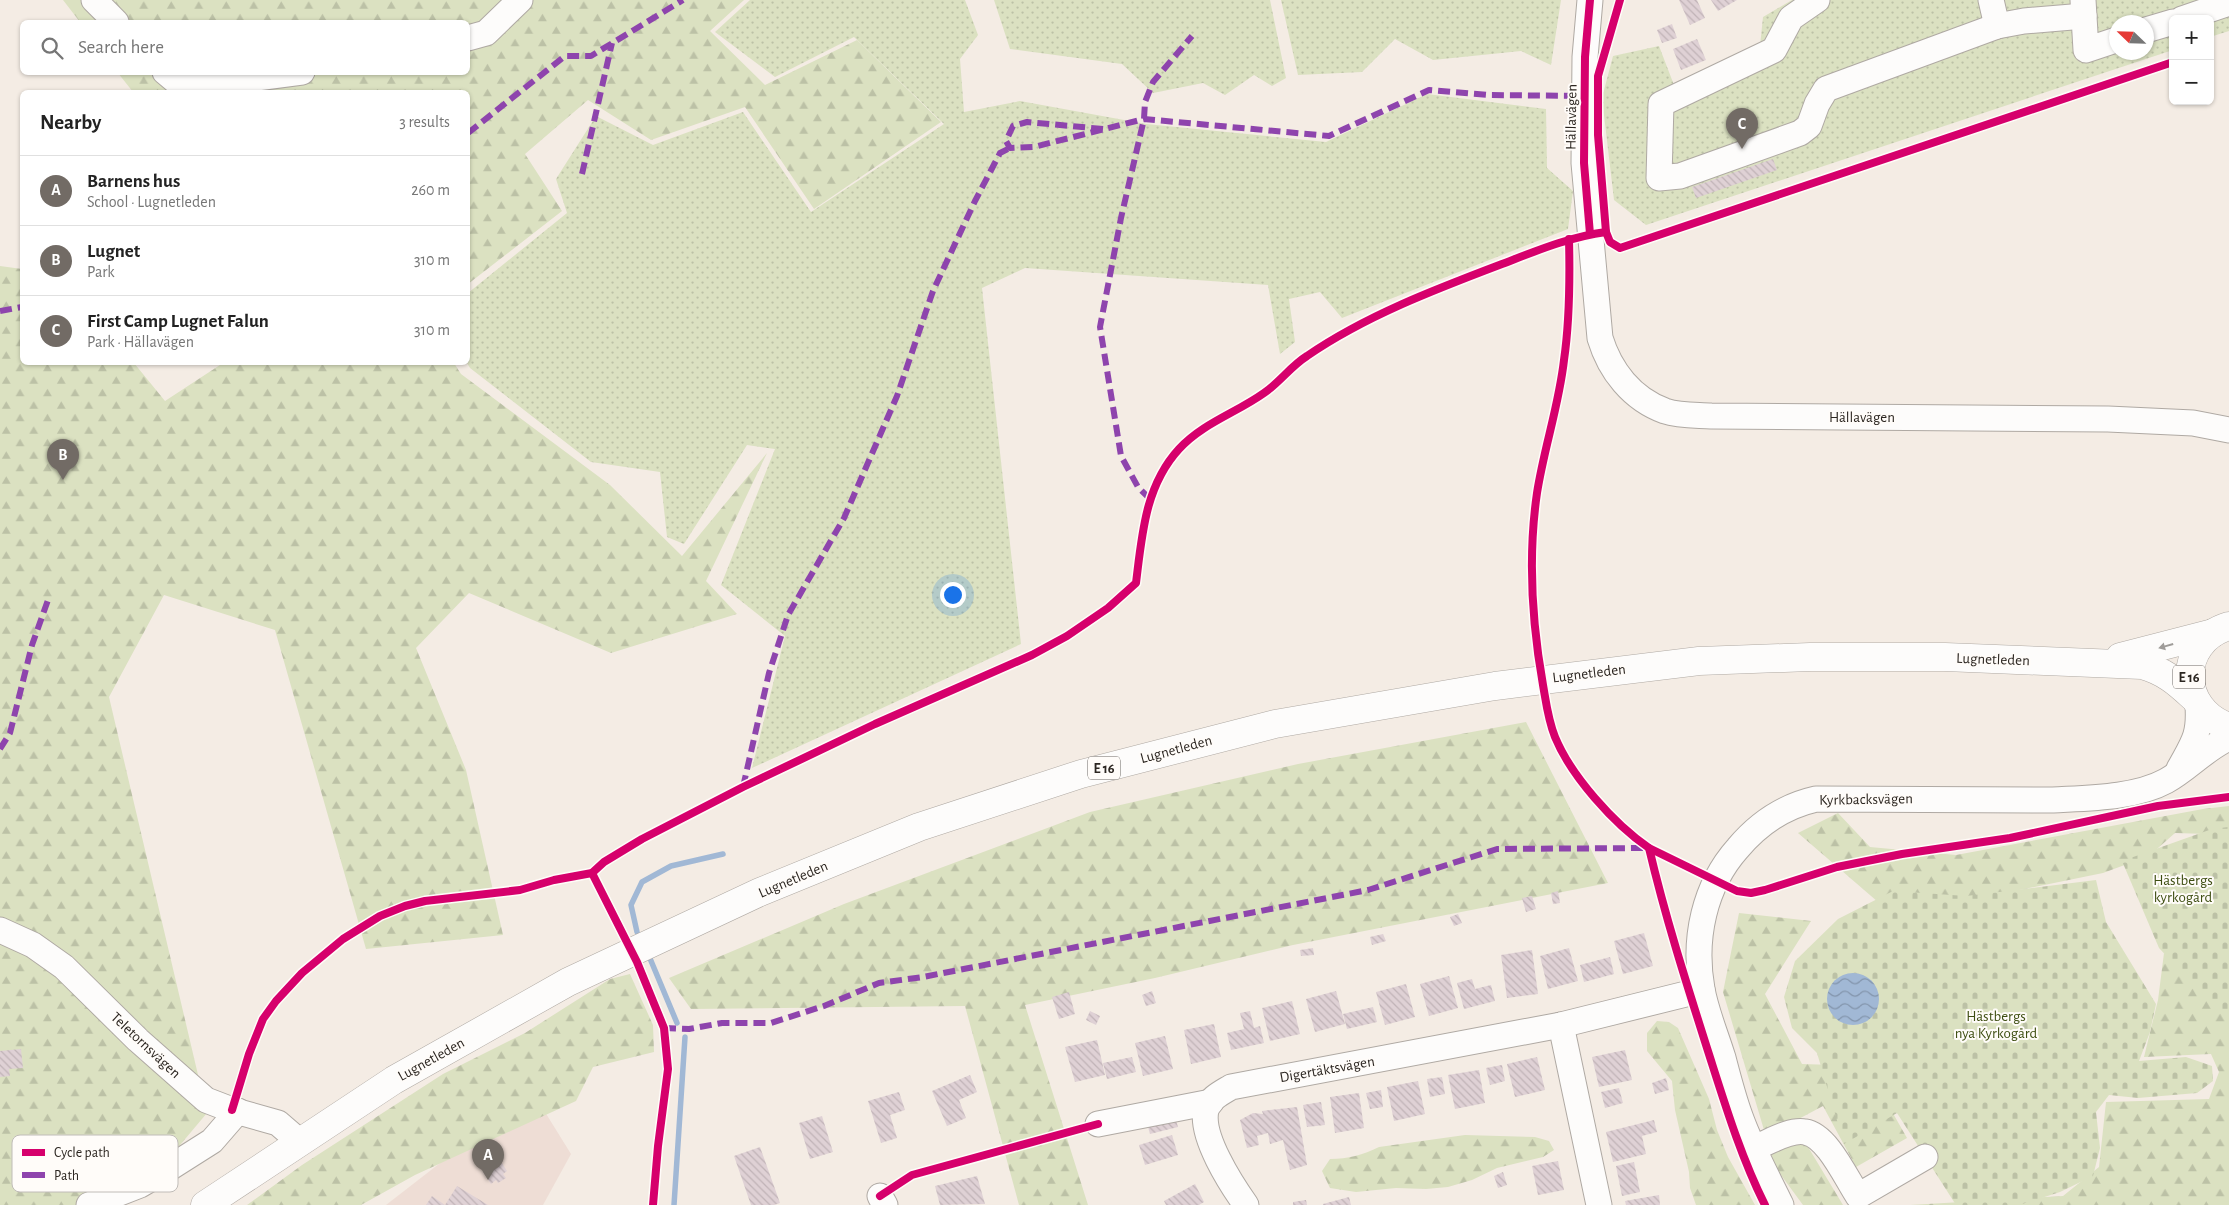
<!DOCTYPE html>
<meta charset="utf-8">
<style>
body{margin:0;font-family:"Alegreya Sans",sans-serif;background:#f6f6f6;color:#222}
.controls{position:absolute;right:15px;top:15px;display:grid;overflow:hidden;border-radius:8px;box-shadow:0 1px 4px #0004}
.controls button{width:45px;height:45px;display:grid;place-items:center;padding:0;border:0;border-bottom:1px solid #e0e0e0;background:#fff;color:#222;font:25px sans-serif}
.compass{position:absolute;left:2109px;top:15px;width:45px;height:45px;border-radius:50%;background:#fff;box-shadow:0 1px 4px #0004;rotate:293deg}
.you{position:absolute;left:952px;top:594px;width:18px;height:18px;margin:-12px;border:4px solid #fff;border-radius:50%;background:#1a73e8;box-shadow:0 0 0 8px #1a73e833}
.badge{display:grid;place-items:center;width:32px;height:32px;border-radius:50%;background:#726b65;color:#fff;font-size:16px;font-weight:700}
.pin{position:absolute;translate:-50% -41px;filter:drop-shadow(0 1px 2px #0008)}
.pin::after{content:'';position:absolute;top:26px;width:18px;height:15px;background:inherit;clip-path:polygon(0 0,100% 0,50% 100%)}
.list{margin:0;padding:0;list-style:none}
h2{display:flex;justify-content:space-between;align-items:center;height:65px;margin:0;padding:0 20px;font-size:21px}
h2 small{font-size:16px;font-weight:400;color:#767676}
.list li{display:grid;grid-template-columns:32px 1fr auto;gap:15px;align-items:center;box-sizing:border-box;height:70px;padding:0 20px;border-top:1px solid #e0e0e0}
.list b{display:block;font-size:19px;white-space:nowrap}
.list p{margin:0;font-size:16px;white-space:nowrap;color:#767676}
.list em{font-size:16px;font-style:normal;color:#767676}
.icon{flex:none;width:28px;height:28px;fill:none;stroke:currentColor;stroke-width:2;stroke-linecap:round;stroke-linejoin:round}
.map{position:relative;flex:none;width:2229px;height:1205px;overflow:hidden}
.search{position:absolute;background:#fff;box-shadow:0 1px 4px #0004;left:20px;top:20px;width:450px;height:55px;display:flex;align-items:center;gap:12px;box-sizing:border-box;padding:0 18px;border-radius:8px;color:#767676;font-size:19px}
.panel{position:absolute;background:#fff;box-shadow:0 1px 4px #0004;left:20px;top:90px;width:450px;height:275px;border-radius:8px}
.map>svg:first-child{display:block}
.education{fill:#eeddd5}
.green{fill:url(#green-dots);fill-rule:evenodd}
.forest{fill:url(#forest-firs)}
.cemetery{fill:url(#cemetery-stones)}
.water{fill:url(#water-waves)}
.lines{fill:none;stroke-linecap:round;stroke-linejoin:round}
.stream{stroke:#a1b8d5;stroke-width:5.5}
.building{fill:url(#building-back-hatch)}
.minor-casing{stroke:#afa9a3;stroke-width:27}
.highway-casing{stroke:#afa9a3;stroke-width:29}
.minor{stroke:#fdfcfb;stroke-width:25}
.highway{stroke:#fdfcfb;stroke-width:28}
.quiet{stroke:#8e44ad;stroke-width:6;stroke-dasharray:12 6;stroke-linecap:butt}
.cycleway-casing{stroke:#fffcf9;stroke-width:11}
.cycleway{stroke:#d6006c;stroke-width:8}
.oneway{fill:#9f9c99}
.labels{text-anchor:middle;stroke-width:4;stroke-linejoin:round;paint-order:stroke}
.shield{fill:#fffcf9;stroke:#6b6662;stroke-width:1}
.shield-label{font-size:14px;font-weight:bold;fill:#2c2621}
.street-label{font-size:15px;fill:#2c2621;stroke:#fffcf9}
.park-label{font-size:15px;fill:#3e4e12;stroke:#fffcf9}
.key{fill:#fffcf9;stroke:#c0bcb8;stroke-width:1}
.key-label{font-size:14px;fill:#2c2621}
</style>
<div class="map">
<svg width="2229" height="1205" viewBox="0 0 2229 1205">
<defs>
<pattern id="green-dots" width="8" height="8" patternUnits="userSpaceOnUse" patternTransform="scale(1.25)"><rect width="8" height="8" fill="#dbe1c1"/><path d="M2 2h.1M6 6h.1" fill="none" stroke="#bcc1a6" stroke-width="1.8" stroke-linecap="round"/></pattern>
<pattern id="forest-firs" width="22" height="20" patternUnits="userSpaceOnUse" patternTransform="scale(1.25)"><rect width="22" height="20" fill="#dbe1c1"/><path d="M5 1l3.5 6h-7zM16 11l3.5 6h-7z" fill="#bcc1a6"/></pattern>
<pattern id="cemetery-stones" width="16" height="16" patternUnits="userSpaceOnUse" patternTransform="scale(1.25)"><rect width="16" height="16" fill="#dbe1c1"/><path d="M2 7V4a2 2 0 0 1 4 0v3zM10 15v-3a2 2 0 0 1 4 0v3z" fill="#bcc1a6"/></pattern>
<pattern id="water-waves" width="16" height="10" patternUnits="userSpaceOnUse" patternTransform="scale(1.25)"><rect width="16" height="10" fill="#a1b8d5"/><path d="M0 5q4-4 8 0t8 0" fill="none" stroke="#8395ac"/></pattern>
<pattern id="building-back-hatch" width="6" height="6" patternUnits="userSpaceOnUse" patternTransform="scale(1.25)"><rect width="6" height="6" fill="#dfd1d5"/><path d="M-1 5l2 2M0 0l6 6M5-1l2 2" fill="none" stroke="#c0b3b7"/></pattern>
</defs>
<rect width="100%" height="100%" fill="#f4ece4"/>
<polygon class="education" points="540,1104 571,1154 543,1205 386,1205 462,1146"/>
<g class="green">
<polygon points="750,0 965,0 978,35 960,59 964,112 1020,101 1146,124 1326,142 1427,94 1546,109 1547,168 1573,191 1568,229 1342,318 1320,292 1289,299 1295,342 1280,354 1268,285 1025,268 982,288 1021,644 752,768 785,636 721,585 775,449 747,445 684,544 667,537 660,472 591,462 470,368 467,363 468,293 567,213 556,179 596,116 653,145 743,112 811,212 944,124 854,37 775,77 715,32"/>
<polygon points="994,0 1270,0 1286,78 1272,86 1254,75 1225,95 1203,83 1153,93 1122,64 1010,49"/>
<polygon points="1281,0 1561,0 1551,65 1521,51 1433,60 1395,39 1362,72 1298,75"/>
<path d="M 1792,0 L 2229,0 L 2229,31 L 2210,37 L 2210,19 L 2173,19 L 2173,50 L 1646,225 L 1614,200 L 1602,98 L 1613,56 L 1659,46 L 1674,85 L 1760,46 L 1763,17 ZM 2116,22 L 2146,22 L 2146,52 L 2116,52 Z"/>
</g>
<g class="forest">
<polygon points="63,0 744,0 710,31 765,85 857,40 941,122 814,209 745,107 651,140 588,100 525,154 562,211 468,284 468,92 133,92 118,73 468,72 468,22 80,22"/>
<polygon points="0,266 22,269 22,362 134,363 165,401 223,363 454,363 461,374 610,485 682,556 767,453 706,581 737,614 611,653 469,593 416,648 466,770 503,935 366,949 275,630 164,595 109,697 207,1113 143,1189 118,1205 0,1205"/>
<polygon points="1526,722 1608,883 1293,945 1155,978 1025,1005 1088,1205 1019,1205 965,1006 691,1009 669,978 844,904 1090,812 1298,764"/>
<polygon points="2229,806 2229,833 2207,834 2175,833 2149,856 2103,873 1966,901 1878,902 1798,833 1838,813 1870,847 1956,855 2203,809"/>
<polygon points="1739,913 1811,921 1765,994 1802,1064 1866,1066 1907,1138 1856,1167 1823,1106 1793,1122 1843,1205 1803,1205 1775,1167 1723,992"/>
<polygon points="2164,953 2229,984 2229,1205 1910,1205 2063,1196 2099,1167 2106,1102 2209,1099 2219,1072 2211,1054 2144,1057 2158,1000"/>
<polygon points="630,974 653,1025 654,1052 593,1067 576,1101 415,1175 361,1205 247,1205 302,1165 443,1074 525,1033 610,979"/>
<polygon points="1657,1021 1669,1022 1678,1028 1709,1099 1717,1130 1728,1157 1755,1205 1696,1205 1690,1188 1689,1172 1675,1110 1672,1081 1647,1051 1647,1033"/>
<path d="M 1465,1135 L 1535,1137 L 1549,1141 L 1554,1150 L 1543,1157 L 1497,1168 L 1472,1180 L 1448,1187 L 1426,1189 L 1396,1188 L 1356,1192 L 1330,1188 L 1322,1171 L 1330,1159 C 1348,1159 1363,1155 1379,1147 Z"/>
</g>
<g class="cemetery">
<polygon points="2229,827 2229,1014 2218,1011 2159,948 2122,861 2212,829"/>
<polygon points="2096,880 2106,922 2156,1004 2150,1032 2139,1061 2186,1057 2212,1066 2213,1081 2197,1093 2138,1098 2109,1095 2096,1112 2100,1148 2093,1176 2060,1192 2019,1205 1956,1205 1897,1113 1844,1144 1817,1053 1792,1028 1784,997 1795,961 1838,919 1893,891 1966,896"/>
</g>
<circle class="water" cx="1853" cy="999" r="26"/>
<g class="lines">
<g class="stream">
<polyline points="637,932 631,905 642,882 671,866 723,854"/>
<polyline points="649,956 677,1023"/>
<polyline points="674,1205 685,1037"/>
</g>
</g>
<g class="building">
<polygon points="1679,0 1697,0 1705,18 1690,25"/>
<polygon points="1711,0 1737,0 1718,11"/>
<polygon points="1672,24 1677,38 1662,43 1657,30"/>
<polygon points="1697,39 1706,60 1681,70 1673,49"/>
<polygon points="1773,159 1777,170 1696,198 1692,187"/>
<polygon points="1558,891 1560,903 1553,904 1551,893"/>
<polygon points="1532,896 1536,909 1526,912 1522,898"/>
<polygon points="1458,914 1462,923 1454,926 1450,917"/>
<polygon points="1644,933 1653,966 1623,974 1614,941"/>
<polygon points="1383,934 1386,941 1372,945 1370,937"/>
<polygon points="1313,948 1314,955 1301,956 1300,950"/>
<polygon points="1569,948 1578,981 1548,989 1540,956"/>
<polygon points="1532,950 1538,994 1507,998 1501,955"/>
<polygon points="1610,957 1614,974 1584,982 1580,965"/>
<polygon points="1449,976 1458,1008 1429,1016 1420,984"/>
<polygon points="1472,979 1475,989 1491,985 1495,1001 1464,1009 1457,983"/>
<polygon points="1406,984 1415,1017 1385,1025 1376,992"/>
<polygon points="1152,991 1156,1003 1146,1006 1142,995"/>
<polygon points="1336,991 1345,1024 1315,1032 1306,999"/>
<polygon points="1069,992 1075,1014 1059,1019 1052,997"/>
<polygon points="1292,1001 1300,1034 1270,1041 1262,1008"/>
<polygon points="1373,1007 1377,1022 1347,1029 1343,1014"/>
<polygon points="1090,1011 1100,1016 1096,1025 1086,1020"/>
<polygon points="1250,1011 1254,1028 1260,1026 1264,1043 1231,1050 1227,1033 1244,1029 1240,1013"/>
<polygon points="1214,1024 1221,1057 1191,1064 1184,1030"/>
<polygon points="1165,1036 1173,1069 1143,1076 1135,1043"/>
<polygon points="1097,1040 1105,1075 1075,1082 1065,1047"/>
<polygon points="21,1049 23,1068 9,1069 10,1076 0,1077 0,1051"/>
<polygon points="1625,1050 1632,1080 1599,1087 1592,1057"/>
<polygon points="1132,1057 1136,1072 1107,1079 1103,1063"/>
<polygon points="1537,1057 1545,1090 1515,1097 1507,1064"/>
<polygon points="1502,1065 1505,1081 1490,1085 1486,1068"/>
<polygon points="1479,1070 1485,1103 1455,1109 1448,1075"/>
<polygon points="970,1075 977,1092 959,1100 966,1118 947,1126 932,1091"/>
<polygon points="1442,1077 1445,1094 1430,1097 1427,1079"/>
<polygon points="1666,1078 1669,1090 1655,1094 1652,1083"/>
<polygon points="1418,1081 1425,1114 1394,1121 1387,1087"/>
<polygon points="1619,1088 1623,1103 1605,1108 1601,1092"/>
<polygon points="1381,1090 1383,1107 1370,1109 1366,1093"/>
<polygon points="899,1092 905,1110 890,1115 897,1138 881,1143 868,1101"/>
<polygon points="1359,1093 1364,1128 1335,1133 1330,1097"/>
<polygon points="1321,1102 1325,1125 1307,1127 1303,1105"/>
<polygon points="1297,1107 1307,1165 1290,1170 1283,1140 1270,1144 1268,1133 1257,1136 1259,1145 1247,1148 1240,1120 1253,1113 1263,1114 1262,1111"/>
<polygon points="1174,1113 1178,1127 1150,1134 1146,1120"/>
<polygon points="822,1116 833,1152 810,1159 799,1123"/>
<polygon points="1654,1120 1657,1132 1642,1136 1646,1154 1613,1162 1606,1132"/>
<polygon points="1172,1135 1178,1155 1145,1165 1139,1145"/>
<polygon points="760,1147 780,1203 774,1205 751,1205 734,1156"/>
<polygon points="500,1160 507,1171 503,1174 506,1178 498,1183 496,1180 491,1184 483,1172"/>
<polygon points="1558,1161 1564,1190 1538,1195 1532,1166"/>
<polygon points="1634,1162 1640,1192 1622,1196 1616,1166"/>
<polygon points="1503,1172 1507,1185 1498,1188 1494,1176"/>
<polygon points="977,1176 985,1204 940,1205 935,1186"/>
<polygon points="1195,1184 1204,1202 1199,1205 1166,1205 1164,1201"/>
<polygon points="457,1186 488,1205 426,1205 432,1196 445,1205"/>
<polygon points="1659,1195 1660,1205 1626,1205 1625,1201"/>
<polygon points="1349,1197 1351,1205 1323,1205 1323,1204"/>
<polygon points="1306,1200 1307,1205 1293,1205 1293,1202"/>
</g>
<g class="lines">
<defs>
<g id="minor">
<polyline points="94,0 116,22"/>
<path d="M 1590,0 L 1585,57 L 1584,163 L 1600,338 C 1610,371 1632,399 1665,411 C 1680,416 1696,415 1711,416 L 2108,419 L 2193,423 L 2229,430"/>
<polyline points="1817,0 1791,18 1774,50 1661,104 1659,178 1680,176 1800,133 1809,126 1817,104 1826,89 1997,26 2024,21 2084,16"/>
<polyline points="1991,0 1997,26"/>
<polyline points="2083,0 2086,50 2116,40"/>
<polyline points="2182,19 2229,3"/>
<polyline points="2146,30 2173,22"/>
<polyline points="468,38 486,33 520,0"/>
<polyline points="165,72 184,88 302,72"/>
<path d="M 2179,769 C 2193,743 2200,736 2198,706"/>
<polyline points="0,930 33,945 64,967 138,1040 206,1100 232,1110 278,1123 300,1142"/>
<polyline points="1561,1025 1599,1205"/>
<polyline points="1098,1124 1211,1102"/>
<path d="M 1754,1148 C 1768,1143 1789,1129 1805,1132 C 1827,1135 1846,1178 1858,1196 L 1925,1157"/>
<polyline points="880,1196 885,1205"/>
<polyline points="89,1205 140,1185 171,1167 212,1141 238,1111"/>
<path d="M 1246,1205 C 1231,1184 1200,1136 1206,1110 C 1210,1098 1221,1093 1231,1087 L 1561,1025 L 1702,990"/>
<path d="M 1781,1205 C 1767,1176 1751,1147 1740,1116 C 1733,1097 1728,1077 1723,1058 C 1716,1035 1706,1012 1702,989 C 1693,939 1704,886 1738,848 C 1759,823 1785,806 1816,799 L 2053,800 C 2087,798 2135,798 2166,781 C 2188,769 2206,748 2229,738"/>
</g>
<g id="highway">
<path d="M 2229,626 C 2176,642 2178,710 2229,727"/>
<polyline points="2120,657 2213,633"/>
<path d="M 205,1205 L 394,1080 L 568,982 L 760,892 L 919,827 L 1081,774 L 1275,724 L 1495,686 L 1699,661 L 1810,657 L 1945,657 L 2142,665 C 2164,671 2177,682 2193,697"/>
</g>
</defs>
<use href="#minor" class="minor-casing"/>
<use href="#highway" class="highway-casing"/>
<use href="#minor" class="minor"/>
<use href="#highway" class="highway"/>
<g class="quiet">
<polyline points="1103,129 1027,122 1013,126 1006,141 1010,148 1034,147 1144,119 1329,136 1429,90 1489,95 1585,96"/>
<polyline points="468,133 565,56 591,56 683,0"/>
<polyline points="582,174 612,43"/>
<polyline points="0,311 22,307"/>
<polyline points="1150,499 1138,487 1121,456 1100,327 1121,218 1144,119 1145,102 1153,82 1192,36"/>
<polyline points="0,749 10,733 32,645 48,600"/>
<polyline points="743,787 769,673 788,615 844,518 897,396 933,291 975,201 1000,153 1010,148"/>
<polyline points="664,1028 689,1029 722,1023 771,1023 824,1006 879,983 923,977 1368,890 1497,849 1646,848"/>
</g>
<defs>
<g id="cycleway">
<polyline points="1620,0 1598,76 1598,135 1606,232 1610,242 1620,248 2173,62"/>
<polyline points="1590,234 1584,163 1585,57 1590,0"/>
<path d="M 1569,239 C 1570,280 1570,319 1564,360 C 1559,405 1544,448 1537,493 C 1528,555 1532,623 1543,685 C 1546,702 1548,720 1555,737 C 1571,776 1614,824 1649,848 C 1665,916 1686,982 1707,1048 C 1724,1101 1740,1155 1765,1205"/>
<polyline points="1649,848 1737,891 1751,893 1765,890 1837,867 1902,854 2010,838 2158,806 2229,797"/>
<polyline points="592,873 637,962 664,1028 668,1069 658,1146 653,1205"/>
<path d="M 232,1110 L 249,1054 L 263,1019 L 276,1001 L 302,973 L 343,939 L 380,916 L 405,906 L 425,901 L 520,890 L 554,880 L 592,873 L 604,862 L 642,839 L 743,787 L 875,724 L 1032,655 L 1067,636 L 1108,608 L 1136,583 C 1142,535 1145,486 1179,449 C 1203,423 1236,413 1264,393 C 1280,382 1291,366 1307,356 C 1365,316 1436,289 1502,264 C 1536,251 1569,237 1606,232"/>
<polyline points="880,1196 912,1175 1098,1124"/>
</g>
</defs>
<use href="#cycleway" class="cycleway-casing"/>
<use href="#cycleway" class="cycleway"/>
</g>
<defs><path id="oneway-solid" d="M-6-.8H1V-3.2L6.5 0L1 3.2V.8H-6Z" transform="scale(1.25)"/></defs>
<use class="oneway" href="#oneway-solid" transform="translate(2166 646) rotate(164)"/>
<g class="labels">
<g class="shield">
<rect x="2173" y="665.5" width="32" height="23" rx="4"/>
<rect x="1088" y="756.5" width="32" height="23" rx="4"/>
</g>
<g class="shield-label">
<text x="2189" y="682">E 16</text>
<text x="1104" y="773">E 16</text>
</g>
<g class="street-label">
<text transform="translate(1571 117) rotate(-89)" y="5">Hällavägen</text>
<text x="1862" y="422">Hällavägen</text>
<text transform="translate(1993 659) rotate(2)" y="5">Lugnetleden</text>
<text transform="translate(1589 673) rotate(-7)" y="5">Lugnetleden</text>
<text transform="translate(1176 749) rotate(-15)" y="5">Lugnetleden</text>
<text transform="translate(1866 799) rotate(-1)" y="5">Kyrkbacksvägen</text>
<text transform="translate(793 879) rotate(-23)" y="5">Lugnetleden</text>
<text transform="translate(146 1045) rotate(43)" y="5">Teletornsvägen</text>
<text transform="translate(431 1059) rotate(-29)" y="5">Lugnetleden</text>
<text transform="translate(1327 1069) rotate(-10)" y="5">Digertäktsvägen</text>
</g>
<g class="park-label">
<text x="2183" y="885">Hästbergs<tspan x="2183" dy="17">kyrkogård</tspan></text>
<text x="1996" y="1021">Hästbergs<tspan x="1996" dy="17">nya Kyrkogård</tspan></text>
</g>
</g>
<rect x="12" y="1135" width="166" height="57" rx="8" class="key"/>
<rect x="22" y="1149" width="23" height="7" fill="#d6006c"/>
<rect x="22" y="1172" width="23" height="6" fill="#8e44ad"/>
<g class="key-label">
<text x="54" y="1157">Cycle path</text>
<text x="54" y="1180">Path</text>
</g>
</svg>
<div class="controls">
<button>+</button>
<button>−</button>
</div>
<svg class="compass" viewBox="-18 -18 36 36"><path d="M0-13l5 13h-10z" fill="#e53935"/><path d="M0 13l5-13h-10z" fill="#767676"/></svg>
<div class="you"></div>
<div class="pin badge" style="left:488px;top:1180px">A</div>
<div class="pin badge" style="left:63px;top:480px">B</div>
<div class="pin badge" style="left:1742px;top:149px">C</div>
<div class="search"><svg class="icon" aria-label="search" viewBox="0 0 24 24"><circle cx="10" cy="10" r="6"/><path d="M15 15l6 6"/></svg>Search here</div>
<section class="panel">
<h2>Nearby<small>3 results</small></h2>
<ul class="list">
<li><span class="badge">A</span><div><b>Barnens hus</b><p>School · Lugnetleden</p></div><em>260 m</em></li>
<li><span class="badge">B</span><div><b>Lugnet</b><p>Park</p></div><em>310 m</em></li>
<li><span class="badge">C</span><div><b>First Camp Lugnet Falun</b><p>Park · Hällavägen</p></div><em>310 m</em></li>
</ul>
</section>
</div>
